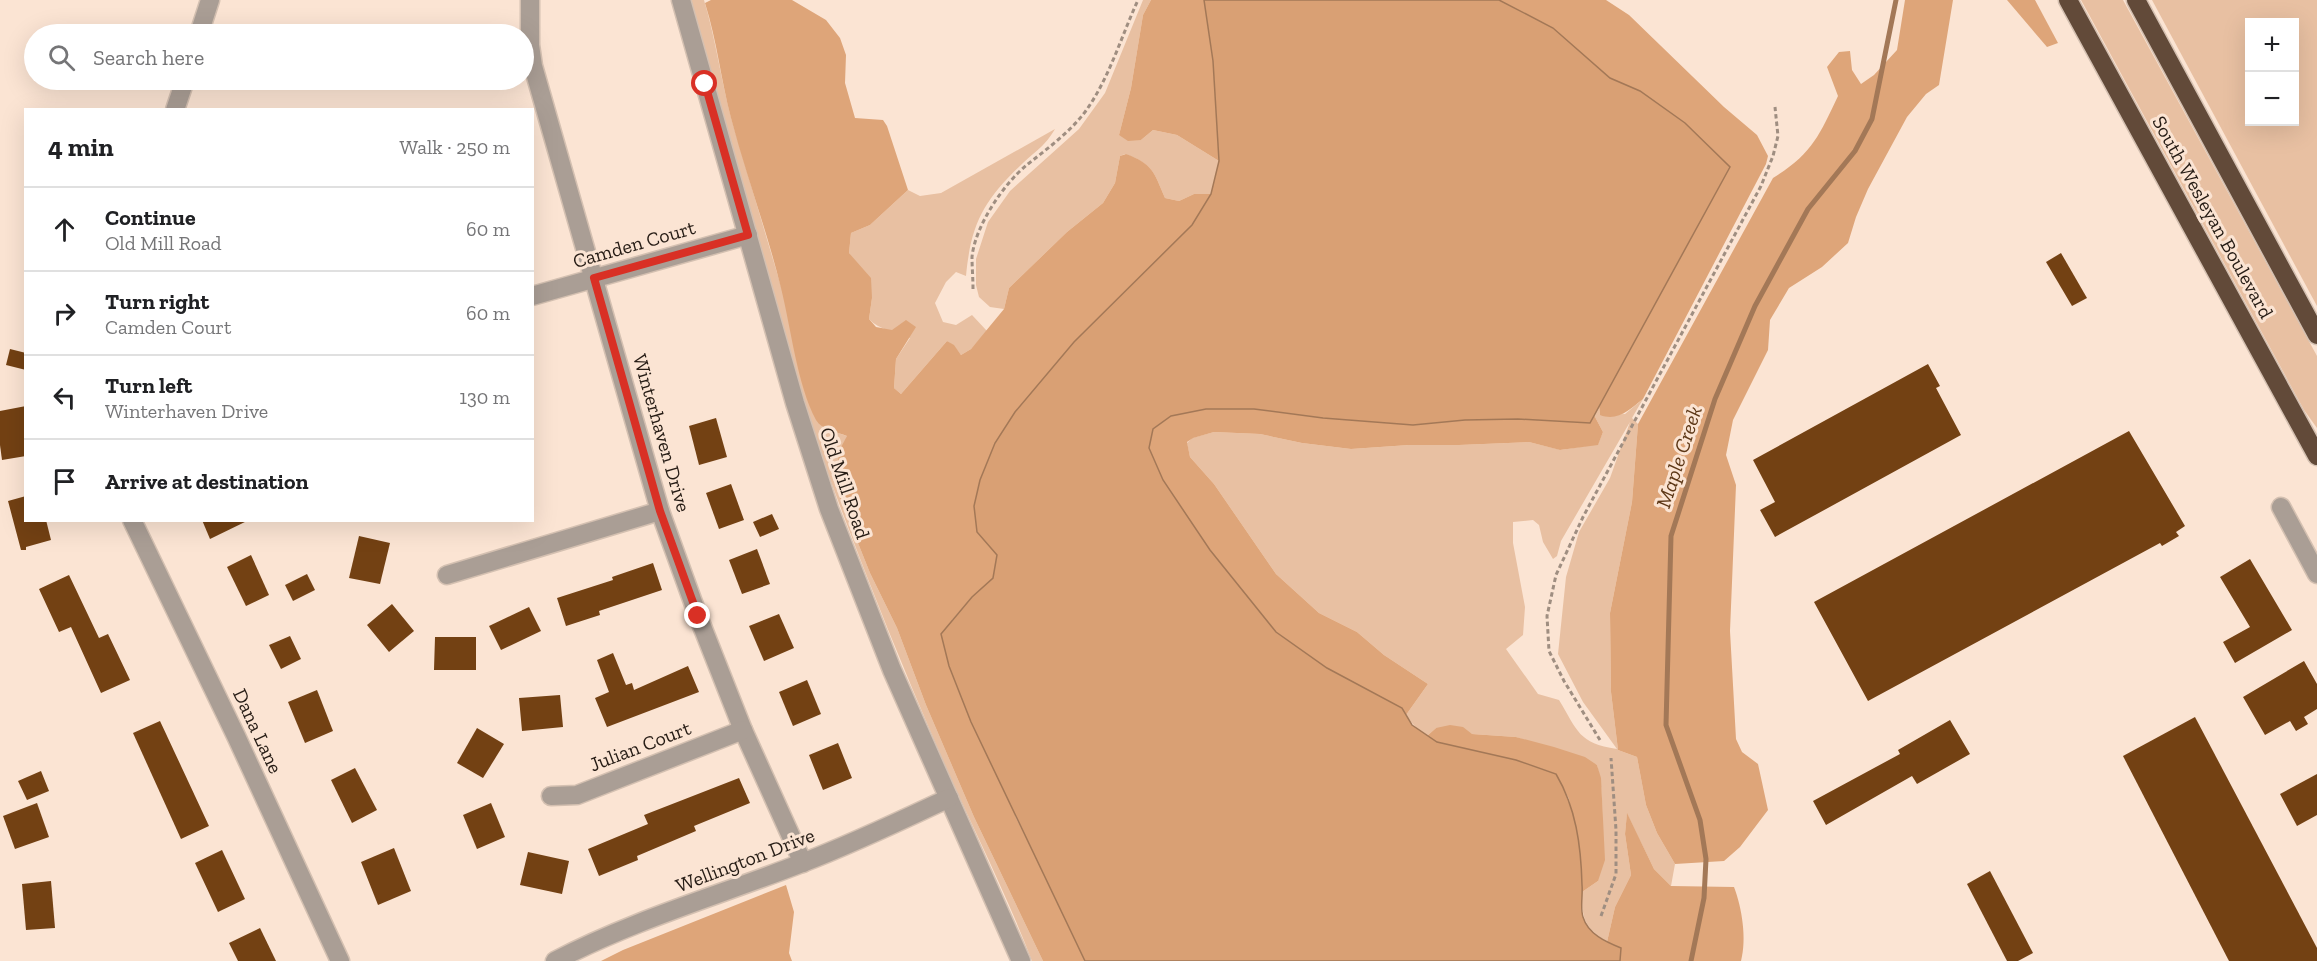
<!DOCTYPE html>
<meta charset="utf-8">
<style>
body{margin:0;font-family:"Zilla Slab",serif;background:#f6f6f6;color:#202124}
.controls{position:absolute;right:18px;top:18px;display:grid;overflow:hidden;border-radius:0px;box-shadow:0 6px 24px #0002}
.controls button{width:54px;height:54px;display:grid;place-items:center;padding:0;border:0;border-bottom:2px solid #e0e0e0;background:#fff;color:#202124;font:30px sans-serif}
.stop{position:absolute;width:18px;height:18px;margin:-14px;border:4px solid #d93025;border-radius:50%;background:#fff}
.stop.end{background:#d93025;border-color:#fff;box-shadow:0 2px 6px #0008}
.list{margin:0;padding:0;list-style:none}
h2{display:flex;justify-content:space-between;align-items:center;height:78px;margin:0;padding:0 24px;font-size:26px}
h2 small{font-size:20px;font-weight:400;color:#757577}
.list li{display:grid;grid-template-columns:39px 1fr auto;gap:18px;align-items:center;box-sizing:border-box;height:84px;padding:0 24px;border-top:2px solid #e0e0e0}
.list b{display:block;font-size:22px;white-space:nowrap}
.list p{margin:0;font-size:20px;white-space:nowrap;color:#757577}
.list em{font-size:20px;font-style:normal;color:#757577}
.icon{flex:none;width:33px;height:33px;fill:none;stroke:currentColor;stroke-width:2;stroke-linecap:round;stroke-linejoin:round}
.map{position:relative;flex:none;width:2317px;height:961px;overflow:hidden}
.search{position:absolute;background:#fff;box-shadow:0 6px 24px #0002;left:24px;top:24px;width:510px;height:66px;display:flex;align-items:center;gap:15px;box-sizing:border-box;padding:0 21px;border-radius:33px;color:#757577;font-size:22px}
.panel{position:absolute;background:#fff;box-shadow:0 6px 24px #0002;left:24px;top:108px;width:510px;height:414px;border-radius:0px}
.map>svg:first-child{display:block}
.green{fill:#e8c0a2;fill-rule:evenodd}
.forest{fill:#dea579}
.water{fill:#d9a074;stroke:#a37857;stroke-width:1.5}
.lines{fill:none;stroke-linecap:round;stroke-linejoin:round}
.stream{stroke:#a37857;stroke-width:5}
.building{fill:#734113}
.minor-casing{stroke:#d4c0b1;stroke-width:21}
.highway-casing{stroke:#d4c0b1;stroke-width:21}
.path{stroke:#9f8e81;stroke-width:3;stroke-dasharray:4.5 3;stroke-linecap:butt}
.minor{stroke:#aa9e95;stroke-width:18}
.highway{stroke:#624a39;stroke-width:18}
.route{stroke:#d93025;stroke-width:8}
.labels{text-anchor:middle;stroke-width:6;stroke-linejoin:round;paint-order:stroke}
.street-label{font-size:20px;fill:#251b14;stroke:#fbe4d3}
.water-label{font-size:21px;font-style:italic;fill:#5e3817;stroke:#fbe4d3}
</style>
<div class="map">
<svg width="2317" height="961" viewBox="0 0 2317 961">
<rect width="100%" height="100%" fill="#fbe4d3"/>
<g class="green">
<path d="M 691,0 L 704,0 C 716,40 721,81 732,121 L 823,428 L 847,436 L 839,470 L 836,488 L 870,573 L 897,628 L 926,705 L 974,817 L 1043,961 L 1032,961 C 1005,890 968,819 938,749 C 893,645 851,539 813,432 Z"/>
<path d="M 1143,0 L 1151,0 L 1143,15 L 1131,88 L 1119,135 L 1141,140 L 1153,130 L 1177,135 L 1219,161 L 1211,194 L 1194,194 L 1179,201 L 1165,198 C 1154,172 1153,164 1125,154 L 1120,156 L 1115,183 L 1103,203 L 1067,232 L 1009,288 L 1004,309 L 990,307 L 979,297 L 976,285 L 976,259 L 988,222 L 1010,191 L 1079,129 L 1105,93 Z"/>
<polygon points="2081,0 2123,0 2317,356 2317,428 2304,410"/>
<path d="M 2152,0 L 2317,0 L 2317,306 ZM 2294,22 L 2294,122 L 2250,122 L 2250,22 Z"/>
<path d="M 1055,129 C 1045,146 1037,150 1023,163 C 985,199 971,222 966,276 L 956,272 L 946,282 L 935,303 L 943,322 L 956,325 L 972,315 L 987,331 L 971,349 L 961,355 L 954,346 L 947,341 L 901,394 L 894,388 L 896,359 L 910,338 C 896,332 879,330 869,319 L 872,298 L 849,253 L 851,233 L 870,225 L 908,190 L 920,196 L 941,193 Z"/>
<path d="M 1643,399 L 1632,418 L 1638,424 L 1632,502 L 1610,613 L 1611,692 L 1618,750 L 1637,757 L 1646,805 L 1657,833 L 1675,864 L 1671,886 L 1654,869 L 1627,814 L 1625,834 L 1631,875 L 1615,907 L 1607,942 C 1584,926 1582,920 1582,892 L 1598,881 C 1600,843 1607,802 1597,765 L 1516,737 L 1472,734 L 1436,728 L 1427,736 C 1418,730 1412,724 1406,715 L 1428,684 L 1384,655 L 1357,632 L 1319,613 L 1276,574 L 1214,484 L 1190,457 L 1187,443 L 1192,438 L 1214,432 L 1260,434 L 1302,443 L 1351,449 L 1409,445 L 1459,445 L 1529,442 L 1561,450 L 1598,444 L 1603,432 L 1594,415 L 1599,405 L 1600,415 L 1625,414 ZM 1630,422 L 1610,478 L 1579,532 L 1566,577 L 1558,654 L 1583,702 L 1617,749 C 1578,743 1578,731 1559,700 L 1538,694 L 1506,649 L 1523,635 L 1525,607 L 1513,543 L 1513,522 L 1533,520 L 1539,525 L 1543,542 L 1553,559 L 1557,556 L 1561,541 Z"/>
</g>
<g class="forest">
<path d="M 711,0 L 792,0 L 826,20 L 840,38 L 846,55 L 845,83 L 855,118 L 883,120 L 887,126 L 908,190 L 870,225 L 851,233 L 849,253 L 871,278 L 872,298 L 869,319 L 876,327 L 892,330 L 906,320 L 916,327 L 896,359 L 894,388 L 901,394 L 947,341 L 954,345 L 961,355 L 971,349 L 1004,309 L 1009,288 L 1067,232 L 1103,203 L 1115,183 L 1120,156 L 1126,154 C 1153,164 1154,172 1165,198 L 1179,201 L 1194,194 L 1211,194 L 1192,225 L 1074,342 L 1015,412 L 995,443 L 980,480 L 977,532 L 997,555 L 993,578 L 972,597 L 952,620 L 1016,818 L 1053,890 L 1085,961 L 1043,961 L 974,817 L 926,705 L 897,628 L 870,573 L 836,488 L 839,451 L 847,436 C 837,432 822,430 816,420 C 797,384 791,328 781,288 C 767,231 746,175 731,118 C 721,80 717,41 705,3 Z"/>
<polygon points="1151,0 1204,0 1213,61 1219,161 1177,135 1153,130 1141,140 1128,141 1119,135 1131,88 1143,15"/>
<path d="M 1499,0 L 1606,0 L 1629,15 L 1724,107 L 1757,135 L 1768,156 L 1766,164 L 1643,399 C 1630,409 1618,422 1600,415 L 1599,405 L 1730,167 L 1685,123 L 1640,91 L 1610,78 L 1585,57 Z"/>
<path d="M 1905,0 L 1953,0 L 1939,85 L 1926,94 L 1907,117 L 1868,189 L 1856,217 L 1848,243 L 1822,267 L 1789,288 L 1770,320 L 1768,350 L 1733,420 L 1726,455 L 1736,485 L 1730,631 L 1736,739 L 1742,752 L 1758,764 L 1768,810 L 1740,847 L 1724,861 L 1675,864 L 1657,833 L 1646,805 L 1637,757 L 1618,750 L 1611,692 L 1610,613 L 1632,502 L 1638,424 L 1773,178 C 1812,154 1819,136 1838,96 L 1827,67 L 1839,52 L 1850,51 L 1852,70 L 1861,84 L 1874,75 L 1897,50 Z"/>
<polygon points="2007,0 2035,0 2058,43 2047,47"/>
<polygon points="1206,409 1254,409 1323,418 1413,425 1465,420 1518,419 1589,423 1594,415 1603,432 1598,445 1560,450 1529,442 1459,445 1409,445 1351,449 1302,443 1260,434 1214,432 1193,438 1187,442 1190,457 1214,484 1276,574 1319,613 1357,632 1384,655 1428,684 1406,715 1401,708 1327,668 1276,632 1210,550 1163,480 1149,448 1153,429 1171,416"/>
<polygon points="1450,725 1463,727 1472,734 1516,737 1554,747 1585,757 1597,765 1601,778 1605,860 1598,881 1582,892 1569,799 1556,774 1516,760 1437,742 1427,736 1436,728"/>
<path d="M 1627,813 L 1654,869 L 1671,886 L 1734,887 C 1742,908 1747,939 1741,961 L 1620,961 L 1621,948 L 1607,942 L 1615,907 L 1631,875 L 1625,834 Z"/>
<polygon points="786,885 794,912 789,953 792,961 601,961 623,950"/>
</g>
<path class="water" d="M 1204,0 L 1499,0 L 1553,28 L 1610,78 L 1640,91 L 1685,123 L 1730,167 L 1590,423 L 1518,419 L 1465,420 L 1413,425 L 1323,418 L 1254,409 L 1206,409 L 1171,416 L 1153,429 L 1149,448 L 1163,480 L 1210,550 L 1276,632 L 1327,668 L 1402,708 L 1412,725 L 1437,742 L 1516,760 L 1556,774 C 1576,808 1581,845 1582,885 C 1583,894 1580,908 1583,917 C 1588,934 1606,942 1621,948 L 1620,961 L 1085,961 L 971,722 L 949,666 L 941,634 L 972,597 L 993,578 L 997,555 L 977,532 L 974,506 L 980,480 L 995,443 L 1015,412 L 1074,342 L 1192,225 L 1211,194 L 1219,161 L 1213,61 Z"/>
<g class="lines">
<polyline class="stream" points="1691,961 1704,898 1706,859 1700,820 1666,725 1671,536 1715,399 1755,306 1808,209 1855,151 1872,119 1896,0"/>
</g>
<g class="building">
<polygon points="2061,253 2087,298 2072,306 2046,262"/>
<polygon points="10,349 26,353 26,370 6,365"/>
<polygon points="1928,364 1940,386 1936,388 1961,435 1775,537 1760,510 1775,502 1753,460"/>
<polygon points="26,406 26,456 2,460 0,445 0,411"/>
<polygon points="716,418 727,457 699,465 689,426"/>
<polygon points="2129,431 2185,526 2176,532 2179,536 2162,546 2160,543 1868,701 1814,602"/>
<polygon points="731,484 744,520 719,529 706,493"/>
<polygon points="26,496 26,520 46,520 51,540 26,547 26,550 21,550 8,501"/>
<polygon points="772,514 779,529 760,537 753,522"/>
<polygon points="202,520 249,520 210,539"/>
<polygon points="359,536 390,543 380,584 349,578"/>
<polygon points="757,549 770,584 742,594 729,560"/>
<polygon points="251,555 269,595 246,606 227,567"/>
<polygon points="2250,559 2292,630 2235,663 2223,642 2250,627 2220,577"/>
<polygon points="653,563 662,590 599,611 600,615 566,626 557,598 613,580 612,577"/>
<polygon points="307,574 315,590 293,601 285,585"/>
<polygon points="69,575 99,638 108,634 130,680 101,693 71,627 59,632 39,589"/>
<polygon points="392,604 414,631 389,652 367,625"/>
<polygon points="529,607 541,631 501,650 489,626"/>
<polygon points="779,614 794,648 764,661 749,626"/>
<polygon points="290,636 301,659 281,669 269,645"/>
<polygon points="435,637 476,637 476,670 434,670"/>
<polygon points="613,653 626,685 632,683 634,690 688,666 699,692 607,727 595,698 609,692 597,660"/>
<polygon points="2304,661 2317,684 2317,709 2304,717 2308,724 2296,731 2290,721 2265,735 2243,697"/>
<polygon points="807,680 821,714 793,726 779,692"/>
<polygon points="317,690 333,731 305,743 288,702"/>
<polygon points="560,695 563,727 522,731 519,698"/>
<polygon points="2195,717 2317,948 2317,961 2229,961 2123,756"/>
<polygon points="1950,720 1970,754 1917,784 1912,776 1826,825 1813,801 1900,754 1898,750"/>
<polygon points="160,721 209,826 181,839 133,733"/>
<polygon points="477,728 504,744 483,778 457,763"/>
<polygon points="838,743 852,778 823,790 809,755"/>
<polygon points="355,768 377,810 352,823 331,780"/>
<polygon points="41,771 49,791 27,800 18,781"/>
<polygon points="2317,774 2317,815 2297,826 2280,794"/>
<polygon points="739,778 750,803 694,826 696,831 637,856 638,860 599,876 588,849 648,824 644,815"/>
<polygon points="37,803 49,837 15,849 3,816"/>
<polygon points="491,803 505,837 477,849 463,815"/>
<polygon points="394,848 411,891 378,905 361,862"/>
<polygon points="222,850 245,899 218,912 195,863"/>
<polygon points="528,852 569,861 562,894 520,885"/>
<polygon points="1990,871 2033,953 2018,961 2007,961 1967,884"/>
<polygon points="51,881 55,928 26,930 22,884"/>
<polygon points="260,928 276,961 238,961 229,943"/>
</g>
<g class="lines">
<defs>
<g id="minor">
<polyline points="530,0 530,45 533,66 660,511 698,616 743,730 803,863"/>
<polyline points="681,0 795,403 829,509 892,670 1021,961"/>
<polyline points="199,34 210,0"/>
<polyline points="175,110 185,80"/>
<polyline points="532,296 748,235"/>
<polyline points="2281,507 2317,574"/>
<polyline points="132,520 236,736 340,961"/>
<polyline points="447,575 660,511"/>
<polyline points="551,796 577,795 743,730"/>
<path d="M 555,961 C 633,920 720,895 802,863 C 852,844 900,821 949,798"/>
</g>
<g id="highway">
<polyline points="2068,0 2317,456"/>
<polyline points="2136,0 2317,335"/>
</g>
</defs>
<use href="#minor" class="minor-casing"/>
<use href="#highway" class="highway-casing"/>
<g class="path">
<path d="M 973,289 C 973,278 972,267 972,257 C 975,226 1004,183 1028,164 C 1048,148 1069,133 1085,112 C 1109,79 1121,37 1138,0"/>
<polyline points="1600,740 1564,681 1549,651 1547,616 1556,575 1583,517 1761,186 1773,156 1778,136 1775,107"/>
<polyline points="1601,916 1616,874 1616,830 1611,758"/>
</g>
<use href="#minor" class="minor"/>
<use href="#highway" class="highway"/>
</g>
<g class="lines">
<polyline class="route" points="698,616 660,511 594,278 748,235 705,84"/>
</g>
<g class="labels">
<g class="street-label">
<text transform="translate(2213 217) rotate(61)" y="7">South Wesleyan Boulevard</text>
<text transform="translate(634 244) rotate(-16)" y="7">Camden Court</text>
<text transform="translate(662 433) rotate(74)" y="7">Winterhaven Drive</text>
<text transform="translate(845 483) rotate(71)" y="7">Old Mill Road</text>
<text transform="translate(258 731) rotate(65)" y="7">Dana Lane</text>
<text transform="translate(640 746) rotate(-21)" y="7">Julian Court</text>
<text transform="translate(745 860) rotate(-21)" y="7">Wellington Drive</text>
</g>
<g class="water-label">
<text transform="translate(1679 457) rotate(-72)" y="7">Maple Creek</text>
</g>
</g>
</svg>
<div class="controls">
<button>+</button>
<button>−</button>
</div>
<div class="stop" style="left:705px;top:84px"></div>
<div class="stop end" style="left:698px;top:616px"></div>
<div class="search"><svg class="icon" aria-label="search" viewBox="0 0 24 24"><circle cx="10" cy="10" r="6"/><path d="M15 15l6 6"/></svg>Search here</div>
<section class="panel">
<h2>4 min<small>Walk · 250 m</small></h2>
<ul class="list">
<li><svg class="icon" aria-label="ahead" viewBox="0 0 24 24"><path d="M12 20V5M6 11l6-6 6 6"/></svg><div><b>Continue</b><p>Old Mill Road</p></div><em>60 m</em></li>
<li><svg class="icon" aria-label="right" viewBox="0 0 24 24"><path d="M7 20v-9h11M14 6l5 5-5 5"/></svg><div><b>Turn right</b><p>Camden Court</p></div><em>60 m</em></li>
<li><svg class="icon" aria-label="left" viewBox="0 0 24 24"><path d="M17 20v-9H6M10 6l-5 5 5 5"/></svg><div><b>Turn left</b><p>Winterhaven Drive</p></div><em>130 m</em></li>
<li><svg class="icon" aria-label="arrive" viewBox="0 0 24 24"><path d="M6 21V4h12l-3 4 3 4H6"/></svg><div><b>Arrive at destination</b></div></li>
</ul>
</section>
</div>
